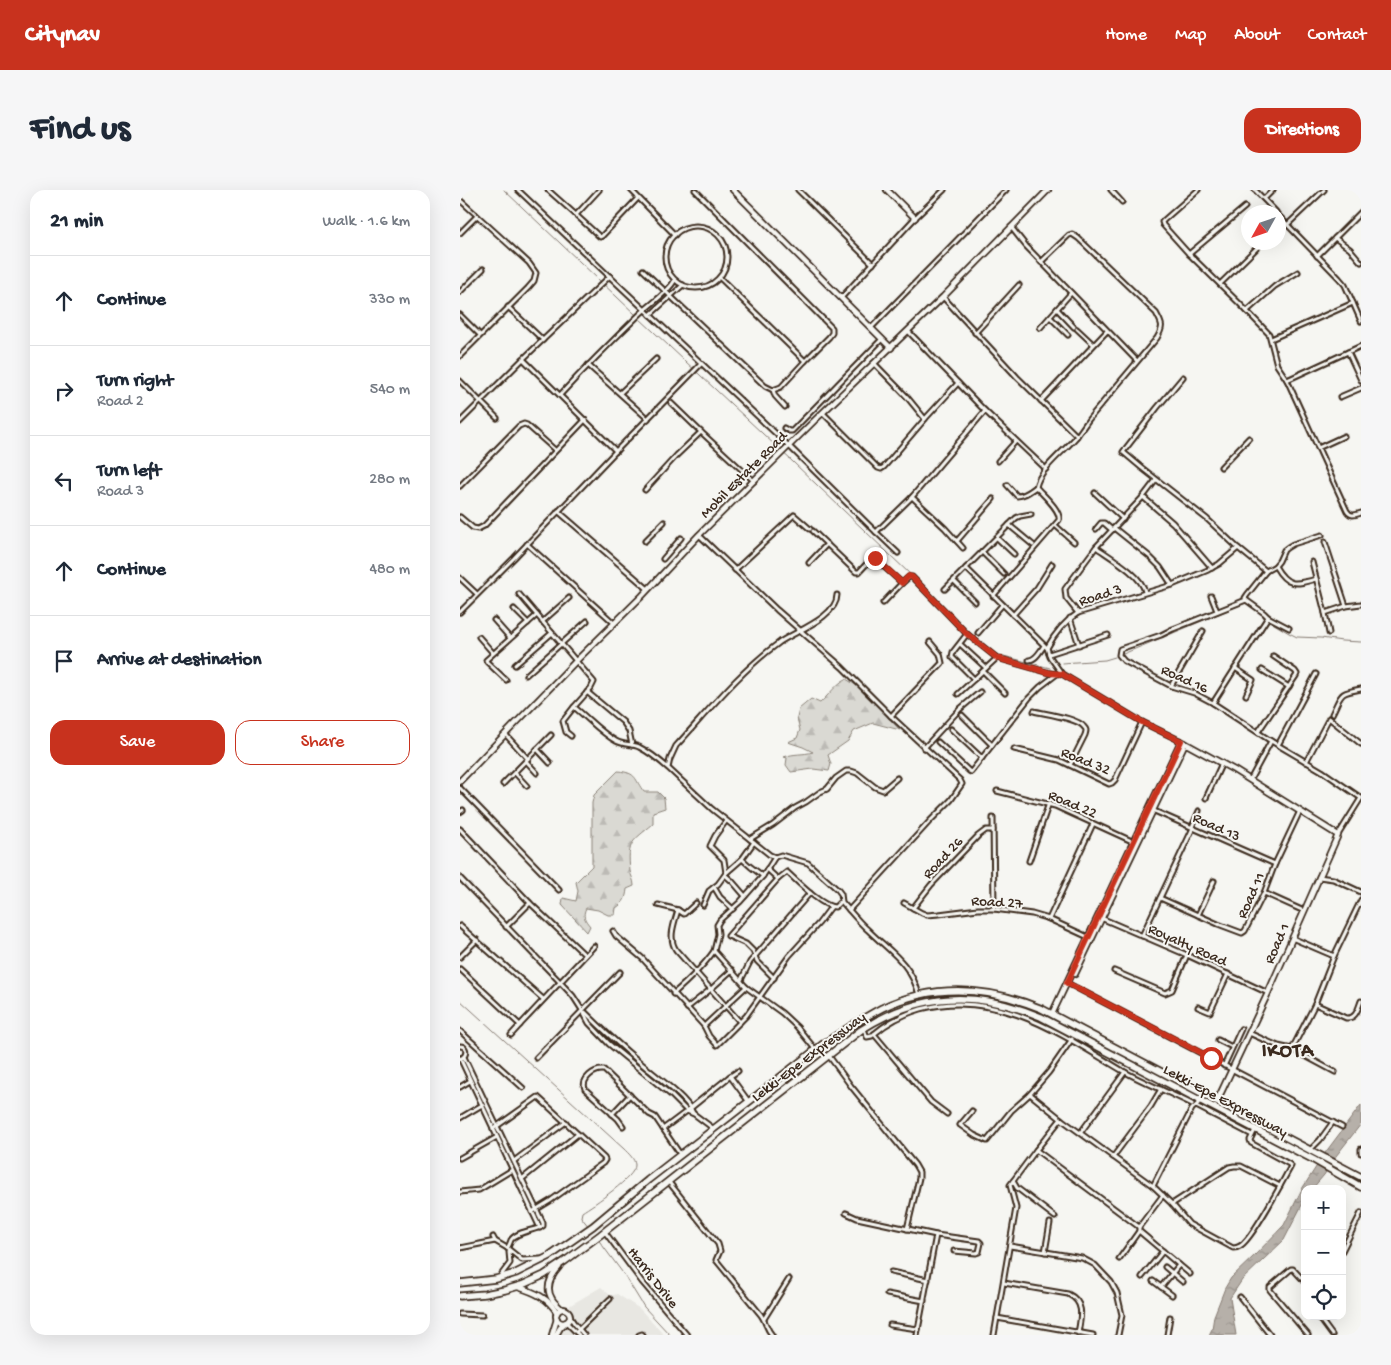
<!DOCTYPE html>
<meta charset="utf-8">
<style>
body{margin:0;font-family:"Gochi Hand",sans-serif;background:#f6f6f7;color:#1f2937}
.controls{position:absolute;right:15px;bottom:15px;display:grid;overflow:hidden;border-radius:10px;box-shadow:0 5px 20px #0002}
.controls button{width:45px;height:45px;display:grid;place-items:center;padding:0;border:0;border-bottom:1px solid #e0e1e3;background:#fff;color:#1f2937;font:25px sans-serif}
.compass{position:absolute;left:781px;top:15px;width:45px;height:45px;border-radius:50%;background:#fff;box-shadow:0 5px 20px #0002;rotate:230deg}
.stop{position:absolute;width:15px;height:15px;margin:-11px;border:4px solid #c8321e;border-radius:50%;background:#fff}
.stop.end{background:#c8321e;border-color:#fff;box-shadow:0 1px 5px #0008}
.list{margin:0;padding:0;list-style:none}
h2{display:flex;justify-content:space-between;align-items:center;height:65px;margin:0;padding:0 20px;font-size:21px}
h2 small{font-size:16px;font-weight:400;color:#747a83}
.list li{display:grid;grid-template-columns:32px 1fr auto;gap:15px;align-items:center;box-sizing:border-box;height:90px;padding:0 20px;border-top:1px solid #e0e1e3}
.list b{display:block;font-size:19px;white-space:nowrap}
.list p{margin:0;font-size:16px;white-space:nowrap;color:#747a83}
.list em{font-size:16px;font-style:normal;color:#747a83}
.actions{display:flex;gap:10px;padding:15px 20px}
.actions a{flex:1;padding:11px 0;border:1px solid #c8321e;border-radius:15px;text-align:center;font-size:18px;color:#c8321e}
.actions .main{background:#c8321e;color:#fff}
.icon{flex:none;width:28px;height:28px;fill:none;stroke:currentColor;stroke-width:2;stroke-linecap:round;stroke-linejoin:round}
.map{position:relative;flex:none;width:901px;height:1145px;overflow:hidden;border-radius:15px}
header{display:flex;align-items:center;gap:30px;box-sizing:border-box;height:70px;padding:0 25px;background:#c8321e;color:#fff}
header strong{font-size:24px}
nav{display:flex;gap:28px;margin-inline-start:auto;font-size:18px}
.intro{display:flex;align-items:center;justify-content:space-between;box-sizing:border-box;height:120px;padding:0 30px}
h1{margin:0;font-size:35px}
.button{padding:12px 22px;border-radius:15px;background:#c8321e;color:#fff;font-size:18px;font-weight:700}
main{display:flex;gap:30px;padding:0 30px}
aside{flex:1;background:#fff;border-radius:15px;box-shadow:0 5px 20px #0002}
.map>svg:first-child{display:block}
.built{fill:#e8e7e2}
.forest{fill:url(#forest-firs);stroke:#8a8278}
.water{fill:url(#water-ripples);stroke:#857a71}
.lines{fill:none;stroke-linecap:round;stroke-linejoin:round}
.stream{stroke:#857a71;stroke-width:1}
.street-casing{stroke:#3b2a1e;stroke-width:7}
.secondary-casing{stroke:#3b2a1e;stroke-width:8}
.highway-casing{stroke:#3b2a1e;stroke-width:9}
.street{stroke:#f6f6f2;stroke-width:3}
.secondary{stroke:#f6f6f2;stroke-width:4.5}
.highway{stroke:#f6f6f2;stroke-width:5.5}
.route{stroke:#c8321e;stroke-width:6}
.labels{text-anchor:middle;stroke-width:4;stroke-linejoin:round;paint-order:stroke}
.street-label{font-size:15px;fill:#3b2a1e;stroke:#f6f6f2}
.district-label{font-size:20px;font-weight:bold;letter-spacing:1px;fill:#3b2a1e;stroke:#f6f6f2}
</style>
<header>
<strong>Citynav</strong>
<nav><a>Home</a><a>Map</a><a>About</a><a>Contact</a></nav>
</header>
<div class="intro"><h1>Find us</h1><a class="button">Directions</a></div>
<main>
<aside>
<h2>21 min<small>Walk · 1.6 km</small></h2>
<ul class="list">
<li><svg class="icon" aria-label="ahead" viewBox="0 0 24 24"><path d="M12 20V5M6 11l6-6 6 6"/></svg><div><b>Continue</b></div><em>330 m</em></li>
<li><svg class="icon" aria-label="right" viewBox="0 0 24 24"><path d="M7 20v-9h11M14 6l5 5-5 5"/></svg><div><b>Turn right</b><p>Road 2</p></div><em>540 m</em></li>
<li><svg class="icon" aria-label="left" viewBox="0 0 24 24"><path d="M17 20v-9H6M10 6l-5 5 5 5"/></svg><div><b>Turn left</b><p>Road 3</p></div><em>280 m</em></li>
<li><svg class="icon" aria-label="ahead" viewBox="0 0 24 24"><path d="M12 20V5M6 11l6-6 6 6"/></svg><div><b>Continue</b></div><em>480 m</em></li>
<li><svg class="icon" aria-label="arrive" viewBox="0 0 24 24"><path d="M6 21V4h12l-3 4 3 4H6"/></svg><div><b>Arrive at destination</b></div></li>
</ul>
<div class="actions"><a class="main">Save</a><a>Share</a></div>
</aside>
<div class="map">
<svg width="901" height="1145" viewBox="0 0 901 1145">
<defs>
<pattern id="forest-firs" width="22" height="20" patternUnits="userSpaceOnUse" patternTransform="scale(1.25)"><rect width="22" height="20" fill="#dad9d3"/><path d="M5 1l3.5 6h-7zM16 11l3.5 6h-7z" fill="#bcbab5"/></pattern>
<pattern id="water-ripples" width="26" height="14" patternUnits="userSpaceOnUse" patternTransform="scale(1.25)"><rect width="26" height="14" fill="#b6b0a9"/><path d="M2 4q2-2 4 0t4 0M15 11q2-2 4 0t4 0" fill="none" stroke="#958f89"/></pattern>
</defs>
<rect width="100%" height="100%" fill="#f6f6f2"/>
<filter id="ink" filterUnits="userSpaceOnUse"><feTurbulence type="fractalNoise" baseFrequency=".02" numOctaves="2"/><feDisplacementMap in="SourceGraphic" scale="10" xChannelSelector="R" yChannelSelector="G"/><feConvolveMatrix kernelMatrix="1 2 1 2 8 2 1 2 1" color-interpolation-filters="sRGB"/></filter>
<g filter="url(#ink)">
<polygon class="built" points="141,1097 151,1106 157,1104 180,1119 204,1145 100,1145 113,1131 112,1123 109,1116"/>
<g class="forest">
<path d="M 386,489 L 399,497 L 440,540 L 413,533 L 394,541 L 388,551 L 368,565 L 371,574 L 369,581 L 353,579 L 331,582 L 326,575 L 327,568 L 324,567 C 334,563 343,565 353,562 L 343,557 L 328,552 L 337,548 L 340,540 L 337,528 L 339,519 L 351,509 L 360,513 C 367,507 378,492 386,489 Z"/>
<path d="M 158,581 C 178,583 174,589 184,602 L 198,602 L 204,608 L 205,618 L 193,622 L 193,634 C 172,652 167,651 170,681 C 171,686 174,690 174,696 L 167,699 C 166,708 164,713 156,718 L 155,725 L 148,725 L 138,720 L 126,718 C 122,726 125,730 130,736 L 127,742 L 102,715 L 103,708 L 116,711 L 118,701 L 116,692 L 132,676 L 132,613 L 134,605 Z"/>
</g>
<polygon class="water" points="901,915 901,934 876,966 864,985 852,999 845,999 845,1009 824,1050 782,1090 770,1108 776,1145 749,1145 752,1139 754,1126 765,1098 771,1088 795,1065 824,1035 842,999 865,963"/>
<g class="lines">
<g class="stream">
<polyline points="44,0 176,125"/>
<polyline points="179,128 333,272 452,386"/>
<polyline points="488,423 514,448"/>
<polyline points="809,431 829,443 837,447 861,448 882,451 901,452"/>
<polyline points="527,458 536,464 590,478"/>
<polyline points="663,464 785,413"/>
<polyline points="602,473 645,470 655,467"/>
<path d="M 0,810 L 164,959 C 168,963 175,969 175,975 C 176,987 133,1015 122,1022 L 121,1027 L 129,1037"/>
<polyline points="137,1048 165,1086 184,1117 210,1145"/>
</g>
<defs>
<g id="street">
<polyline points="58,0 329,256 416,342 452,307 525,221"/>
<polyline points="88,0 116,25"/>
<polyline points="139,0 116,25 140,47 142,46 178,8"/>
<polyline points="171,0 215,45"/>
<polyline points="235,0 372,138 372,143 369,147 345,171 321,197 313,200"/>
<polyline points="338,0 413,74"/>
<polyline points="651,0 662,12"/>
<path d="M 738,0 L 704,30 L 702,32 L 703,35 L 729,64 L 779,113 L 809,144 L 817,175 L 827,190 L 887,321 C 891,327 895,325 901,323"/>
<polyline points="795,0 816,22"/>
<polyline points="804,9 813,0"/>
<polyline points="0,10 69,73 76,83 74,91 68,98 0,166"/>
<polyline points="818,25 879,88 885,95 901,131"/>
<polyline points="827,35 864,0"/>
<circle cx="236" cy="67" r="31"/>
<polyline points="551,37 566,56 677,171"/>
<polyline points="0,43 17,26"/>
<polyline points="875,48 890,59 901,72"/>
<polyline points="729,64 785,17"/>
<polyline points="857,66 901,22"/>
<polyline points="183,80 305,196 313,200 315,206 325,217"/>
<polyline points="260,88 345,171"/>
<polyline points="760,94 803,52"/>
<polyline points="0,102 23,79"/>
<path d="M 483,107 L 557,187 L 617,246 L 629,229 L 697,148 C 704,136 702,134 696,123 L 618,48 L 612,44 L 609,45 L 581,72"/>
<polyline points="381,108 455,28 484,0"/>
<polyline points="48,117 83,150"/>
<polyline points="597,119 614,137"/>
<polyline points="787,121 815,96 838,82"/>
<polyline points="0,125 20,145"/>
<polyline points="190,125 223,95"/>
<polyline points="590,127 608,145"/>
<polyline points="411,138 546,0"/>
<polyline points="580,138 611,103"/>
<polyline points="617,139 633,154"/>
<polyline points="448,141 525,221 586,279"/>
<polyline points="515,143 559,95"/>
<polyline points="811,149 893,113"/>
<polyline points="888,162 901,190"/>
<polyline points="63,169 156,261"/>
<polyline points="414,173 447,207 465,229"/>
<polyline points="128,175 188,229"/>
<polyline points="723,187 697,218 663,262 682,278 747,329 778,358"/>
<polyline points="827,190 901,156"/>
<polyline points="0,191 37,228"/>
<polyline points="160,203 196,169"/>
<path d="M 100,205 C 125,178 152,151 179,125 C 191,113 207,104 215,90"/>
<polyline points="880,207 901,198"/>
<polyline points="581,211 647,141"/>
<polyline points="211,213 241,242"/>
<polyline points="363,223 418,278 421,279 424,277 465,229 498,193"/>
<polyline points="0,232 63,169 150,86"/>
<polyline points="324,238 329,241 332,241 422,149"/>
<polyline points="858,258 884,246"/>
<polyline points="538,271 556,251"/>
<polyline points="761,277 789,248"/>
<path d="M 547,295 L 557,306 C 565,306 570,301 576,297"/>
<polyline points="0,296 59,236 64,234 67,235 95,260"/>
<polyline points="185,300 217,265 241,242 294,291"/>
<polyline points="635,303 663,329"/>
<polyline points="452,307 485,338 503,358"/>
<polyline points="683,307 696,290"/>
<polyline points="98,321 188,399"/>
<polyline points="0,327 13,338 18,339 24,336 125,230"/>
<polyline points="549,335 573,355"/>
<polyline points="596,336 614,352"/>
<polyline points="654,338 689,366 700,377 712,395"/>
<polyline points="636,339 641,333 644,333 652,340"/>
<polyline points="353,341 396,382 399,382 413,367 442,393 449,387 452,387 507,444"/>
<polyline points="416,342 438,363"/>
<polyline points="239,345 317,420 382,477 431,526 482,473 480,464 470,452"/>
<polyline points="537,348 554,364"/>
<polyline points="185,351 204,332"/>
<polyline points="497,351 533,309"/>
<polyline points="865,352 886,416"/>
<polyline points="67,354 154,433"/>
<path d="M 636,357 C 650,367 682,385 685,402"/>
<polyline points="522,362 544,384"/>
<polyline points="203,369 221,348"/>
<polyline points="852,372 865,423 886,416 901,414"/>
<polyline points="349,373 367,354"/>
<path d="M 815,376 C 827,397 835,395 856,389"/>
<polyline points="506,378 556,328 560,326 571,324"/>
<polyline points="275,380 334,325 350,339"/>
<polyline points="0,388 17,404"/>
<polyline points="494,391 515,412"/>
<polyline points="485,399 506,378 587,458"/>
<path d="M 59,404 L 134,492 L 131,498 L 114,517 C 128,528 140,542 156,551 C 163,555 172,554 179,557 C 189,562 199,570 207,577"/>
<path d="M 377,405 C 377,427 336,441 320,452 C 280,481 249,520 216,556 L 210,569 L 208,578 L 252,619 L 310,665 L 315,667 L 321,665 L 348,673 L 378,700 L 381,704 L 382,712 L 389,720"/>
<path d="M 533,406 L 599,330 C 601,320 583,305 576,297 C 580,278 605,261 617,246"/>
<polyline points="751,406 757,421"/>
<polyline points="786,410 713,439 701,445 660,459 659,465 664,471 711,496 734,503 753,513 811,551 862,581 901,608"/>
<polyline points="423,413 442,393"/>
<polyline points="54,419 68,433"/>
<polyline points="0,422 54,368 156,261 241,174"/>
<polyline points="618,423 606,408 605,399 636,357 683,307 713,333 752,378"/>
<polyline points="865,423 869,443"/>
<polyline points="553,425 577,398 592,374"/>
<polyline points="808,427 829,438"/>
<polyline points="610,428 619,455"/>
<polyline points="34,430 50,448"/>
<polyline points="82,432 109,408"/>
<polyline points="518,443 542,415"/>
<polyline points="19,447 33,463"/>
<polyline points="500,454 526,478"/>
<polyline points="589,464 648,445"/>
<path d="M 569,470 C 576,470 580,461 584,456"/>
<polyline points="55,475 92,443"/>
<polyline points="775,478 793,490 786,505"/>
<polyline points="802,480 829,497"/>
<polyline points="523,481 545,503"/>
<polyline points="66,485 127,431"/>
<polyline points="514,489 492,467 493,462 507,444 537,468 590,483 596,484"/>
<polyline points="46,490 27,472 26,470 77,425"/>
<polyline points="711,496 743,441"/>
<polyline points="127,502 163,532 169,541 172,555"/>
<polyline points="498,504 537,468"/>
<polyline points="753,513 808,427 804,423 786,410 785,408 787,405 806,381 815,376 819,371 824,360 828,357 833,354 862,345"/>
<path d="M 574,521 C 586,524 618,528 624,537 C 627,540 626,541 625,545 L 610,575"/>
<path d="M 872,524 C 882,504 878,503 901,499"/>
<polyline points="502,525 532,555"/>
<path d="M 431,526 L 500,590 L 502,594 L 491,610 L 470,631 L 389,720 C 395,727 401,734 408,740 C 430,762 451,773 459,805"/>
<polyline points="491,539 522,568"/>
<polyline points="798,542 836,486 837,484 835,481 813,466"/>
<polyline points="46,545 68,569"/>
<polyline points="111,546 106,542 103,531 114,517"/>
<path d="M 721,551 L 682,532 L 602,484 L 590,467 L 587,458 C 595,443 604,432 618,423 L 712,395 L 748,380 L 759,374 L 778,358 L 806,381"/>
<polyline points="478,552 509,581 511,582 569,508 580,497 597,484"/>
<polyline points="818,555 856,484"/>
<polyline points="464,558 500,519 520,502"/>
<polyline points="77,559 90,573"/>
<polyline points="554,559 599,570 649,594 652,593 655,590 682,532"/>
<polyline points="66,571 77,583"/>
<polyline points="846,572 869,528 901,554"/>
<polyline points="55,583 67,596"/>
<polyline points="790,590 811,551"/>
<polyline points="43,594 91,545"/>
<polyline points="0,598 99,700"/>
<polyline points="537,601 595,616 674,652"/>
<polyline points="746,608 762,573"/>
<polyline points="692,620 815,674"/>
<polyline points="0,622 3,620"/>
<polyline points="533,628 534,719"/>
<polyline points="266,631 255,646 250,656 264,670 266,683"/>
<polyline points="732,637 739,621"/>
<polyline points="0,639 70,713 125,765"/>
<polyline points="878,645 901,608"/>
<polyline points="290,649 313,635 335,618 346,612 360,602 367,599 376,588 386,581 391,581 397,583 415,597 423,600 437,588"/>
<polyline points="315,667 303,686 280,712 260,730 257,735 258,744 254,761 286,797 322,823 337,837 355,859"/>
<polyline points="282,669 291,677 303,686"/>
<polyline points="569,671 589,613"/>
<path d="M 307,679 L 318,689 L 327,682 C 338,692 361,716 375,717 L 381,711"/>
<polyline points="265,685 272,691 285,706"/>
<polyline points="859,687 873,689 901,702"/>
<polyline points="0,688 100,792 113,806 122,820 129,833 149,854 211,905 227,921 234,924 254,939"/>
<polyline points="254,697 260,707 273,719"/>
<polyline points="804,703 844,721"/>
<polyline points="700,708 758,734 782,743 785,741 804,703 815,674 840,621"/>
<path d="M 236,713 L 224,724 L 218,720 C 214,734 208,748 216,760 L 280,832"/>
<polyline points="444,713 462,723 467,725 479,724 518,719 534,719 572,724 589,729 628,747"/>
<polyline points="198,715 218,720"/>
<polyline points="243,715 249,701 258,694 266,683 282,669 294,652"/>
<polyline points="453,718 471,695 518,646 526,640 533,640"/>
<polyline points="738,725 754,691"/>
<polyline points="641,728 727,765 808,803"/>
<polyline points="589,729 633,634"/>
<polyline points="0,736 83,809"/>
<polyline points="46,737 70,713"/>
<polyline points="153,741 156,746 182,768 244,836 249,846 257,855 286,826 329,766 359,733 371,717"/>
<polyline points="682,746 733,638"/>
<polyline points="832,748 874,766"/>
<polyline points="0,767 17,750"/>
<polyline points="0,779 60,835"/>
<polyline points="654,781 705,803 712,800 727,765"/>
<polyline points="314,788 297,771 293,761 286,754 268,746 318,689"/>
<polyline points="281,790 290,772 350,703"/>
<polyline points="607,793 882,937"/>
<path d="M 213,804 C 229,790 242,778 254,761"/>
<path d="M 855,814 L 886,828 C 896,829 898,819 901,811"/>
<polyline points="738,817 750,822 768,784"/>
<polyline points="227,818 251,799 272,780"/>
<path d="M 125,822 C 143,840 163,858 183,875 C 196,886 227,908 233,923"/>
<polyline points="244,836 286,797"/>
<polyline points="404,839 407,847 412,846 414,844 471,912 487,924"/>
<polyline points="0,841 63,898"/>
<polyline points="789,843 818,856 832,859 875,882"/>
<path d="M 414,844 C 428,832 444,824 461,819 C 537,798 602,845 663,881 C 685,893 710,903 732,914"/>
<polyline points="51,845 60,835 134,756"/>
<path d="M 612,849 L 589,882 L 570,904 L 601,929 L 693,996 L 712,1014 L 729,1034 L 773,1058 C 776,1058 777,1058 780,1056 C 792,1050 822,992 830,978 L 831,976 L 829,974 L 791,953 L 790,950 L 795,940"/>
<polyline points="758,850 772,857"/>
<path d="M 0,856 C 5,856 7,860 5,865 L 2,868"/>
<polyline points="832,859 855,814 874,766 901,710"/>
<polyline points="369,866 391,896 455,975 459,982 459,988 447,1039"/>
<path d="M 4,867 L 83,1033 L 83,1036 C 74,1041 57,1041 51,1050 C 50,1053 49,1056 47,1058"/>
<polyline points="0,868 80,1038"/>
<polyline points="76,868 160,782"/>
<polyline points="764,876 781,839"/>
<polyline points="270,886 289,912"/>
<polyline points="0,897 10,891"/>
<polyline points="736,916 792,945"/>
<polyline points="512,921 500,935 514,945 527,951 551,921 570,904"/>
<polyline points="152,924 170,905"/>
<polyline points="0,928 22,915"/>
<polyline points="601,929 576,960 679,1037 679,1041 730,1084"/>
<path d="M 163,936 L 158,929 L 125,899 C 121,889 134,879 144,880 L 189,924 L 195,927 L 220,964"/>
<polyline points="33,939 78,907 144,968 145,970 143,973 90,1011 72,1022"/>
<polyline points="203,939 227,921 269,887 278,881"/>
<polyline points="621,942 665,882"/>
<polyline points="901,959 901,963"/>
<polyline points="576,960 553,991 557,998 595,1027"/>
<polyline points="850,960 860,950 873,932"/>
<polyline points="653,967 691,916 701,899"/>
<polyline points="0,968 37,947"/>
<polyline points="54,971 106,932"/>
<polyline points="62,989 118,944"/>
<path d="M 208,991 L 258,1054 L 260,1061 L 256,1070 L 301,1125 C 306,1132 306,1138 312,1145"/>
<polyline points="693,996 732,919 741,911"/>
<polyline points="0,1002 19,1000 52,980"/>
<polyline points="712,1014 769,977 774,976 781,976 820,996"/>
<polyline points="386,1023 397,1028 476,1045 519,1051 521,1053 519,1062 516,1063 494,1061"/>
<polyline points="679,1037 703,1005"/>
<polyline points="145,1042 182,1092 227,1145"/>
<polyline points="33,1047 35,1051 47,1058 62,1070 80,1069"/>
<polyline points="550,1056 622,1068 635,1075 651,1092 657,1103 662,1125 658,1145"/>
<polyline points="0,1058 35,1051"/>
<polyline points="882,1061 901,1023"/>
<polyline points="585,1062 590,1033"/>
<polyline points="659,1069 679,1041"/>
<polyline points="705,1077 723,1092"/>
<polyline points="431,1082 468,1090"/>
<polyline points="41,1085 50,1073 49,1062"/>
<polyline points="682,1087 703,1061"/>
<polyline points="693,1091 712,1105"/>
<polyline points="845,1092 833,1079 831,1079 810,1097 810,1100 848,1145"/>
<path d="M 544,1093 L 608,1104 C 625,1112 621,1127 618,1143"/>
<polyline points="701,1097 719,1075"/>
<polyline points="427,1104 464,1111"/>
<polyline points="780,1107 810,1145"/>
<polyline points="0,1124 22,1125"/>
<polyline points="858,1126 872,1145"/>
<polyline points="110,1127 114,1133 124,1145"/>
<polyline points="537,1128 633,1145"/>
<polyline points="304,1129 329,1089"/>
<polyline points="106,1132 119,1145"/>
<polyline points="430,1135 458,1139"/>
<polyline points="116,1142 150,1109"/>
<polyline points="179,1145 182,1144 183,1145"/>
<polyline points="457,1145 476,1045"/>
<polyline points="534,1145 556,1018 550,995 553,991"/>
<polyline points="707,1145 710,1127"/>
</g>
<g id="secondary">
<polyline points="273,0 431,158"/>
<polyline points="427,0 455,28"/>
<polyline points="0,591 116,471 182,406 239,345 355,230 483,107 588,0"/>
<polyline points="615,784 725,553"/>
<polyline points="592,824 721,551 774,580 878,645 808,803 757,911"/>
<path d="M 99,1077 C 91,1086 85,1098 92,1109 C 94,1113 98,1115 101,1119"/>
<path d="M 58,1097 C 74,1102 89,1108 97,1123"/>
<circle cx="103" cy="1126" r="7"/>
<polyline points="92,1145 97,1129"/>
<polyline points="96,1145 100,1138 105,1133"/>
</g>
<g id="highway">
<path d="M 0,1093 L 36,1089 L 56,1083 L 90,1066 L 133,1036 L 188,990 L 363,854 C 382,842 401,829 422,818 C 475,793 529,797 582,819 L 901,987"/>
<path d="M 0,1106 L 25,1104 L 45,1100 L 62,1095 L 84,1085 L 105,1071 L 140,1045 L 401,840 C 460,802 517,800 581,827 L 854,970 L 901,997"/>
</g>
</defs>
<use href="#street" class="street-casing"/>
<use href="#secondary" class="secondary-casing"/>
<use href="#highway" class="highway-casing"/>
<use href="#street" class="street"/>
<use href="#secondary" class="secondary"/>
<use href="#highway" class="highway"/>
</g>
</g>
<g class="lines" filter="url(#ink)">
<polyline class="route" points="415,368 442,393 449,386 452,387 507,444 537,468 590,483 602,484 682,532 721,551 607,793 751,868"/>
</g>
<g class="labels">
<g class="street-label">
<text transform="translate(283 284) rotate(-45)" y="5">Mobil Estate Road</text>
<text transform="translate(640 404) rotate(-18)" y="5">Road 3</text>
<text transform="translate(725 488) rotate(24)" y="5">Road 16</text>
<text transform="translate(626 570) rotate(22)" y="5">Road 32</text>
<text transform="translate(613 613) rotate(23)" y="5">Road 22</text>
<text transform="translate(757 636) rotate(24)" y="5">Road 13</text>
<text transform="translate(482 667) rotate(-47)" y="5">Road 26</text>
<text transform="translate(790 705) rotate(-66)" y="5">Road 11</text>
<text transform="translate(537 711) rotate(3)" y="5">Road 27</text>
<text transform="translate(816 753) rotate(-66)" y="5">Road 1</text>
<text transform="translate(728 754) rotate(24)" y="5">Royalty Road</text>
<text transform="translate(348 866) rotate(-37)" y="5">Lekki-Epe Expressway</text>
<text transform="translate(766 910) rotate(28)" y="5">Lekki-Epe Expressway</text>
<text transform="translate(194 1087) rotate(52)" y="5">Harris Drive</text>
</g>
<g class="district-label">
<text x="828" y="866">IKOTA</text>
</g>
</g>
</svg>
<div class="controls">
<button>+</button>
<button>−</button>
<button><svg class="icon" aria-label="locate" viewBox="0 0 24 24"><circle cx="12" cy="12" r="6"/><path d="M12 2v4M12 18v4M2 12h4M18 12h4"/></svg></button>
</div>
<svg class="compass" viewBox="-18 -18 36 36"><path d="M0-13l5 13h-10z" fill="#e53935"/><path d="M0 13l5-13h-10z" fill="#747a83"/></svg>
<div class="stop" style="left:751px;top:868px"></div>
<div class="stop end" style="left:415px;top:368px"></div>
</div>
</main>
